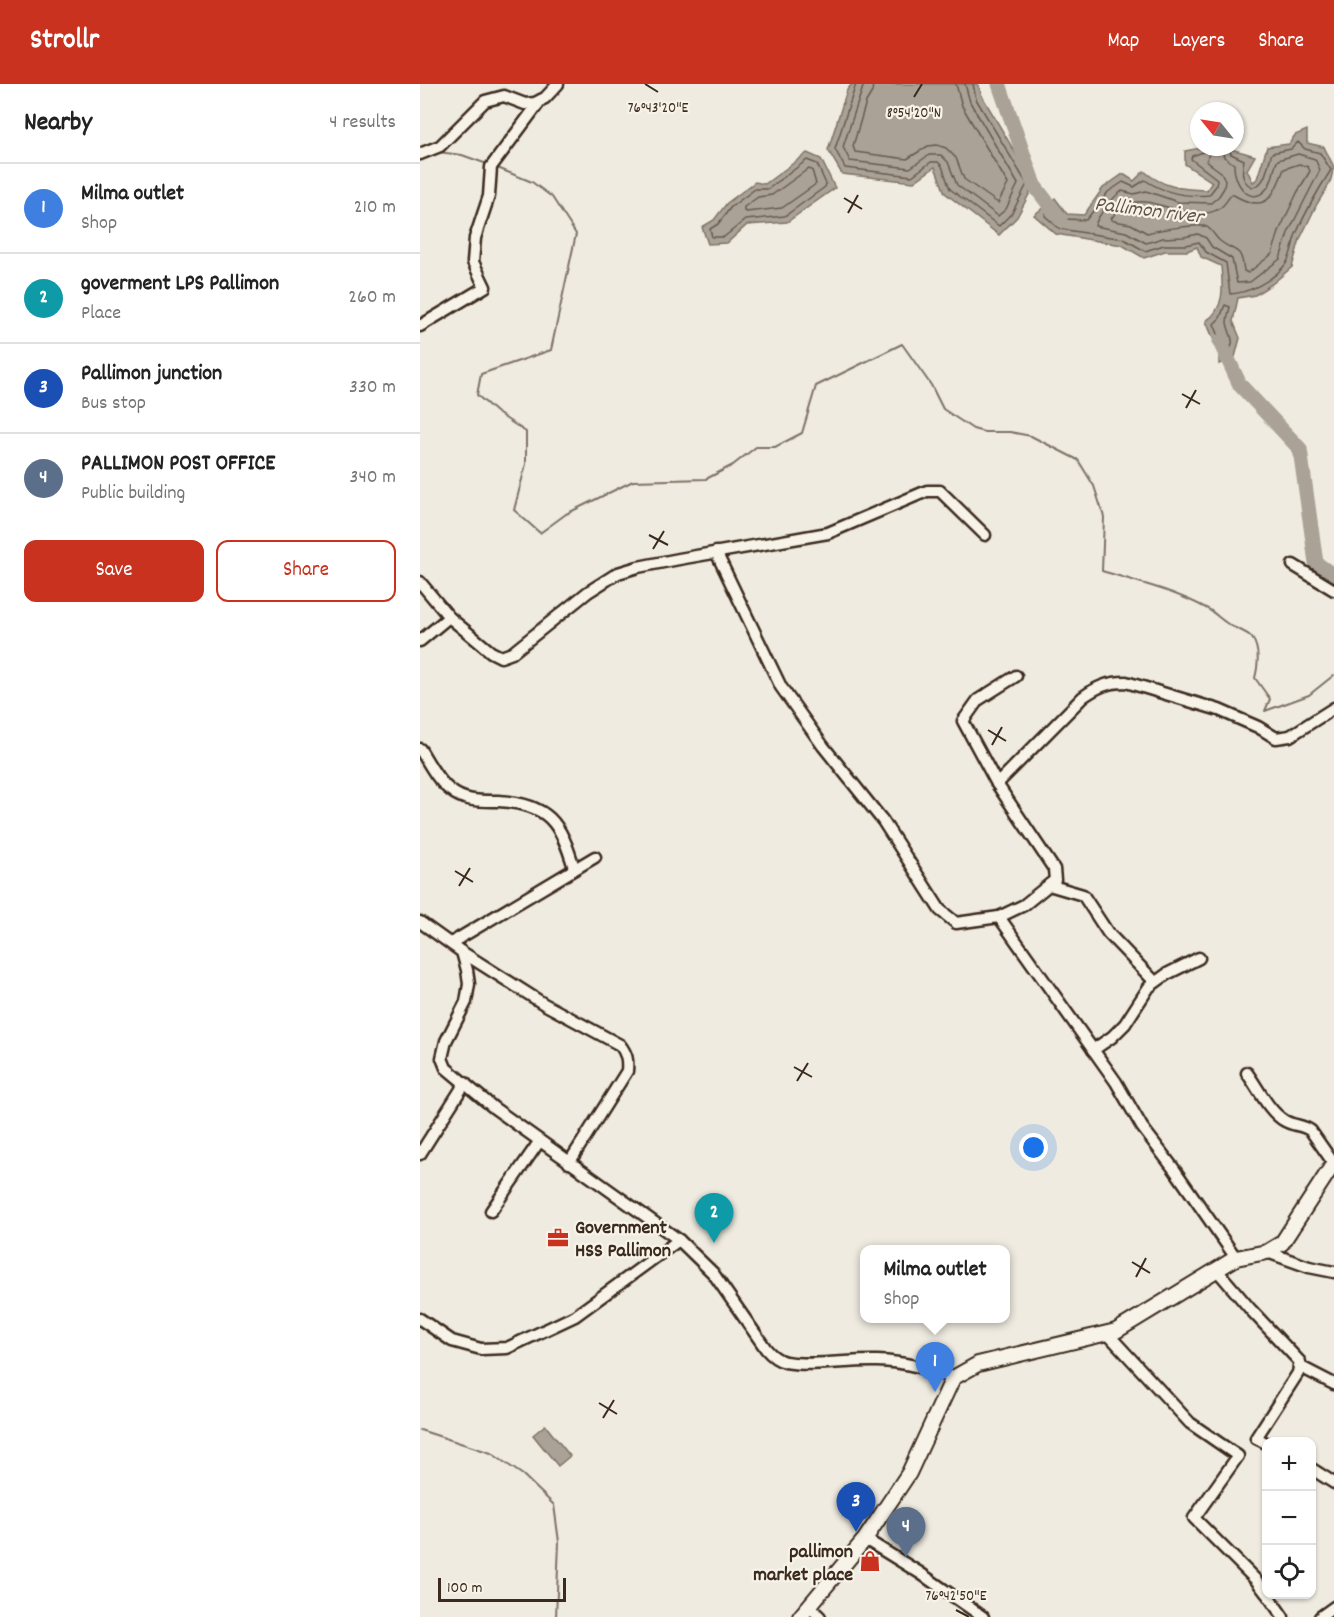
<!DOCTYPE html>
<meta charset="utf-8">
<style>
body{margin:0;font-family:Dekko,sans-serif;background:#f6f6f6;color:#222}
.controls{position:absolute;right:18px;bottom:18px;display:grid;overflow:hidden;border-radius:12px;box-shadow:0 2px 4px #0004}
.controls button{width:54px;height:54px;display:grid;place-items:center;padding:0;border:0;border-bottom:2px solid #e0e0e0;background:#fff;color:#222;font:30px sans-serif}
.compass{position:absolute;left:770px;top:18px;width:54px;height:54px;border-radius:50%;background:#fff;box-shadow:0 2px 4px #0004;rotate:300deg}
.scale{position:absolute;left:18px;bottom:15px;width:128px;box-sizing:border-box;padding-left:6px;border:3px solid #3b2a1e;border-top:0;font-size:16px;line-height:21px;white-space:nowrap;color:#3b2a1e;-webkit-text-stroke:4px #f7f3e8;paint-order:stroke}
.you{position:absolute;left:614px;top:1064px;width:21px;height:21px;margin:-15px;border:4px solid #fff;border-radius:50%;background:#1a73e8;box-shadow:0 0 0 9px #1a73e833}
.badge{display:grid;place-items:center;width:39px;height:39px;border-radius:50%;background:#c8321e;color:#fff;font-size:20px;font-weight:700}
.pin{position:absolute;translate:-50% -50px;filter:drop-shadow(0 2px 3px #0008)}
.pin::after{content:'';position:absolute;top:32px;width:21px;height:18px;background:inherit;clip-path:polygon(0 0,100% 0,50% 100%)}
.popup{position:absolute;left:440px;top:1161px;width:150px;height:78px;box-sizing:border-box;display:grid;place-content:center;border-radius:12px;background:#fff;filter:drop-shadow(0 2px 4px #0005);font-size:20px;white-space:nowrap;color:#767676}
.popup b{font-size:22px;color:#222}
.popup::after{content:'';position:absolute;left:50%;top:100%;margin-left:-12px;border:12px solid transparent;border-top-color:#fff}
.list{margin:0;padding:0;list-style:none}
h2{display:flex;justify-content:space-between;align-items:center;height:78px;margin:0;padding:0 24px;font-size:26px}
h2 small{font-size:20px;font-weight:400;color:#767676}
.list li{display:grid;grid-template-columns:39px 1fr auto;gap:18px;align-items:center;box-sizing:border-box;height:90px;padding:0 24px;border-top:2px solid #e0e0e0}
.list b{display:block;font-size:22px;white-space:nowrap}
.list p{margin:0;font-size:20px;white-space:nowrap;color:#767676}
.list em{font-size:20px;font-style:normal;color:#767676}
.actions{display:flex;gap:12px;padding:18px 24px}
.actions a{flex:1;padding:14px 0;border:2px solid #c8321e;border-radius:12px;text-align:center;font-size:21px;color:#c8321e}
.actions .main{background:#c8321e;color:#fff}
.icon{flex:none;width:33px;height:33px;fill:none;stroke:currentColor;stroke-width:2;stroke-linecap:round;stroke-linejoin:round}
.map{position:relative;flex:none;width:914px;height:1533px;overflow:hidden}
header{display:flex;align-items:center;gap:36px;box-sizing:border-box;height:84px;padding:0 30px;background:#c8321e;color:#fff}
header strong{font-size:28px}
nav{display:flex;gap:33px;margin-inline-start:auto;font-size:21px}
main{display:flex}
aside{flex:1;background:#fff}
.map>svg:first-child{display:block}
.water{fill:#aaa296;stroke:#7e7266;stroke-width:1.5}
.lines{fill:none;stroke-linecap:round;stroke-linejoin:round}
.shore{stroke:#675a4e;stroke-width:1.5}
.stream{stroke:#7e7266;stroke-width:2}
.river{stroke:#aaa296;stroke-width:15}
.street-casing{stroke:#3b2a1e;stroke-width:15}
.secondary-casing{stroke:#3b2a1e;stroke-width:18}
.street{stroke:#f7f3e8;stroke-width:10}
.secondary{stroke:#f7f3e8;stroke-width:14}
.ticks{fill:none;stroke:#3b2a1e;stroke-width:2}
.labels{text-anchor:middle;stroke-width:4.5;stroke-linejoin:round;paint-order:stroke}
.poi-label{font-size:20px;font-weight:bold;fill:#3b2a1e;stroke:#f7f3e8;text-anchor:start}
.water-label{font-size:21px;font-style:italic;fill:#625448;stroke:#f7f3e8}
.ticks-label{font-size:15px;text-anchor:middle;fill:#3b2a1e;stroke:#f7f3e8;stroke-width:4.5;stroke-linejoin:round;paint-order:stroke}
</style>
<header>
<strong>Strollr</strong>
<nav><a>Map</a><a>Layers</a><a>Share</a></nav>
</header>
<main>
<aside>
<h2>Nearby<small>4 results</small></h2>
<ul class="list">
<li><span class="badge" style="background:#3f7fe0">1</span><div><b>Milma outlet</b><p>Shop</p></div><em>210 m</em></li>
<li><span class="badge" style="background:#0f9aa8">2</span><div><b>goverment LPS Pallimon</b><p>Place</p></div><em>260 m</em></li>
<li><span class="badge" style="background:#1a4fb4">3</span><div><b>Pallimon junction</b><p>Bus stop</p></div><em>330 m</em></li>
<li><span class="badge" style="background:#5c6f8a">4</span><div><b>PALLIMON POST OFFICE</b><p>Public building</p></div><em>340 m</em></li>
</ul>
<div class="actions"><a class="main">Save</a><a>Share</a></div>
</aside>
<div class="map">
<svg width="914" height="1533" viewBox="0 0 914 1533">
<rect width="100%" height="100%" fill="#efebe0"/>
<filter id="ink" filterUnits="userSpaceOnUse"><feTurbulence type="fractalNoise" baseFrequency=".0167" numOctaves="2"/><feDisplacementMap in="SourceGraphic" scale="12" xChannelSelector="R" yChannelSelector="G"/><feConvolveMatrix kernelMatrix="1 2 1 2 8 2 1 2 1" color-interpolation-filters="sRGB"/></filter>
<g filter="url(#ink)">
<g class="water">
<polygon points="432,0 558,0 562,12 614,101 597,133 579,151 525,109 515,83 494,98 422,90 408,66 427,6"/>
<path d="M 887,46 L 887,59 L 904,63 L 914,83 L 910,99 L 897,120 L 880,155 L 872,183 L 852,200 L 835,211 L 818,214 L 813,237 L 820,254 L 815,273 L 799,280 L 799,269 L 786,237 C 805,225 803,202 801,182 L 781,173 L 777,163 L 767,167 L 745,167 L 724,174 L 702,161 L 636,150 L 614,131 L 635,114 L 647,130 L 664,131 L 683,104 L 703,90 L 714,97 L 724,87 C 744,104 761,105 787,106 L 792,98 L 765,80 L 765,67 C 794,60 807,63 835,72 L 827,86 L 833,98 L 837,95 L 847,63 L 869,60 L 875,51 Z"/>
<polygon points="387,69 401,75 415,104 367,138 327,141 307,159 288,160 282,143 294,136 307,119 335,98 345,100"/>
<polygon points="125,1341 150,1372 138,1382 113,1351"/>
</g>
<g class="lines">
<g class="shore">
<polyline points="436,0 415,65 425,84 492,92 511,78 518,78 522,82 530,105 579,142 592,129 607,100 556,15 553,0"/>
<polyline points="444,0 423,63 430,77 490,84 509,71 521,71 528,78 537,101 578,132 586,125 598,100 550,18 545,0"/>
<polyline points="453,0 452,8 446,18 433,62 435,68 487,75 508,62 517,61 526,64 536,74 544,95 578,119 588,100 542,22 536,0"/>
<path d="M 785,63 L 783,68 L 772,72 L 771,75 L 797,95 L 796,102 L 789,111 C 767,113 744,109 725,96 L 714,103 L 703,98 L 688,108 L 666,136 L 645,135 L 633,124 L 626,129 L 625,132 L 640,145 L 704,155 L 725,167 L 744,161 L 766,161 L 779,158 L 786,168 L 806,179 L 810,210 C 829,209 852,197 865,181 C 872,173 872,159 876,150 C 886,127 898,106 911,86 L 900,69 L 885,65 L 878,58 L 871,65 L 852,69 C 847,81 847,101 832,103 C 820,97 822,86 824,76 L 811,70 L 808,63"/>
<path d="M 792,63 L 786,77 L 801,88 L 805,96 L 804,104 L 799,112 L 791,119 L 758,118 L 726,107 L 714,110 L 702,107 C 693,113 677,132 675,142 L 706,148 L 726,159 L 743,154 L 764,153 L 778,150 L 786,154 L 792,163 L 812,175 L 817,199 L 830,198 L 860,175 L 868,149 L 900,86 L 895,75 L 878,70 L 858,76 C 853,84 854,95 848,103 C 831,126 813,99 814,80 L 804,73 L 801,63"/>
<polygon points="387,76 397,80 406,100 405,103 365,132 325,136 304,153 292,153 290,145 298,140 311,123 335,105 348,105"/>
<path d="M 879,80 L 888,83 L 890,87 L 877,109 L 860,145 L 852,170 L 828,189 L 824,187 C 821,161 816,170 800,157 C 795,153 793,147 787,143 C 778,139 739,146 727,149 L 711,140 L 694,137 L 691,135 L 704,117 C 712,120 719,117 726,118 C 747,121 780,138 800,124 C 805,121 808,114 812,110 C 845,130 852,116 864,85 Z"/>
<polygon points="388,85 392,86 396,100 362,124 326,128 324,127 324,123 338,113 352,111"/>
<path d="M 805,221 L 810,223 C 809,227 807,234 807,239 C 809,251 817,257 808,268 L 805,267 L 794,240 L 800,234 Z"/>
</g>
<g class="stream">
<polyline points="18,68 42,71 67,80"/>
<path d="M 75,83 L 112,98 L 132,113 L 156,150 L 131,266 L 61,290 L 57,311 L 76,328 L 106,348 L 106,380 L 94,426 L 120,449 L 146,430 L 213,397 L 286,395 L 313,381 L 336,363 L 355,363 L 382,349 L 396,302 L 482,260 L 511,301 L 523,325 L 553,345 L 564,348 L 590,348 L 611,352 L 658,376 L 674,402 L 684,433 L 682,487 C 718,498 752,506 786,524 C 794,528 800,535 808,540 C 815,545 827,547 832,554 C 840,565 838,582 835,594 L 850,615 L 845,627 L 889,611 L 914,591"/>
<polyline points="0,1346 71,1369 103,1391 134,1421 139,1458 136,1533"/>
</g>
<g class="river">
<polyline points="579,0 614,101 640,135"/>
<polyline points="800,258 820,301 880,365 896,479 914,492"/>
</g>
<defs>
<g id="street">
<polyline points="0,70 20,62 65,17 84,12 105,20 115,19 125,14 138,0"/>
<polyline points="0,242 65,203 53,178 55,154 69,112 71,83 121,16"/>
<polyline points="296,468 361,603 403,662 463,737 520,826 536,839 579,833 604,821 635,796 634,785 577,700 543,637 558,616 596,592"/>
<polyline points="873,481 914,506"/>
<polyline points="0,498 29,533 71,568 81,573 92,569 168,508 198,489 218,483 259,475 408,449 507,407 520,407 565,451"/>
<polyline points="0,557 29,533"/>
<path d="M 0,665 C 8,678 17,696 30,706 C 44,718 61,717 78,717 C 128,719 141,739 154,784"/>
<path d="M 577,700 L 663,613 C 677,603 688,598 706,598 L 799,626 L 838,643 L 856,654 L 870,652 L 914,624"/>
<polyline points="629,801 663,811 688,849 735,898"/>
<polyline points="579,833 696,998 722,1043 754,1085 816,1174"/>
<path d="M 0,838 L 42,868 L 47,886 L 49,900 L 46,918 L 26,957 L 22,974 L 26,984 L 74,1024 L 259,1156 L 293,1189 L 346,1265 C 351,1271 357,1276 365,1278 C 395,1283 427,1276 457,1277 C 486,1278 506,1284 533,1294"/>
<polyline points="31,859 175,773"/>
<path d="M 42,868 L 124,920 L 200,961 C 207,970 208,976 207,987 L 149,1079"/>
<polyline points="673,966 692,953 705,940 729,903 747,890 779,874"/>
<path d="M 827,989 C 838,1004 849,1028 865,1037 C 874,1042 884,1041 891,1047 L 914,1080"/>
<polyline points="0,1070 45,999"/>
<polyline points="71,1127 119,1058"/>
<polyline points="847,1168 889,1183 914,1188"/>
<polyline points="796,1185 831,1226 880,1278 878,1289 836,1354 846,1359"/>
<polyline points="0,1235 32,1257 61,1265 87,1264 155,1232 259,1156"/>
<polyline points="687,1249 770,1339 818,1372 774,1434 836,1496 846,1509"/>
<polyline points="879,1282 914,1300"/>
<polyline points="892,1385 914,1399"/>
<polyline points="445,1455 500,1489 563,1533"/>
<polyline points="847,1510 863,1533"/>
<polyline points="389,1522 400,1533"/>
<polyline points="900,1533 914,1523"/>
</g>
<polyline id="secondary" points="380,1533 445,1455 489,1389 533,1294 558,1280 696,1247 816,1174 847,1168 862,1159 914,1079"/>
</defs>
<use href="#street" class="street-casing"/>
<use href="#secondary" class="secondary-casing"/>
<use href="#street" class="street"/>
<use href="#secondary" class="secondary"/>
</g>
</g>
<path class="ticks" d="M 225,0 L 238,8M 494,13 L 502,0M 424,114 L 442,125M 428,129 L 438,111M 762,310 L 780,320M 766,324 L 776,306M 229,451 L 248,461M 233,465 L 244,447M 568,646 L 586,657M 572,661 L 582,643M 35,787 L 53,798M 39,802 L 50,784M 374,983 L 392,993M 377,997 L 388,979M 712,1178 L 730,1189M 716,1193 L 726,1174M 179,1319 L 197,1330M 183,1334 L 194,1316M 536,1526 L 549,1533"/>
<defs>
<symbol id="office-bare" viewBox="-9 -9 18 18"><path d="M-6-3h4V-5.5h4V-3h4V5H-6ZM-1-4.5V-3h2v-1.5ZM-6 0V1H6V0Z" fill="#c8321e" stroke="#f7f3e8" stroke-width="2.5" paint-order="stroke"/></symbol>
<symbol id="shop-bare" viewBox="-9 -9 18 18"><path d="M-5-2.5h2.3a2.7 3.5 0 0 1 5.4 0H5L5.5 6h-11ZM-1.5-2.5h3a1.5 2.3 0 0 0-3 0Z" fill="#c8321e" stroke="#f7f3e8" stroke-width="2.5" paint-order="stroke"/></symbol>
</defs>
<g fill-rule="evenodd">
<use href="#office-bare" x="123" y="1139" width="30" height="30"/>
<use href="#shop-bare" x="435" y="1462" width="30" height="30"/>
</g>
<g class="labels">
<g class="poi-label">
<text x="155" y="1149">Government<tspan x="155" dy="23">HSS Pallimon</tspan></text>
<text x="433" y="1473" text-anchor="end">pallimon<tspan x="433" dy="23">market place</tspan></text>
</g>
<g class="water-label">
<text transform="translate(729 125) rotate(7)" y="7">Pallimon river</text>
</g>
</g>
<g class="ticks-label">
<text x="238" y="28">76°43'20"E</text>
<text x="494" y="33">8°54'20"N</text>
<text x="536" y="1516">76°42'50"E</text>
</g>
</svg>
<div class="controls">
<button>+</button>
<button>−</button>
<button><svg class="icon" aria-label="locate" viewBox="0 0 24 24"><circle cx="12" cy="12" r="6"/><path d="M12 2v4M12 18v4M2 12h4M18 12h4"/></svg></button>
</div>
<svg class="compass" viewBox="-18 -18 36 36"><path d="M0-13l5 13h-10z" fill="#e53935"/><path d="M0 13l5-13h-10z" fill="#767676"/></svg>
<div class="scale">100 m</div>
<div class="you"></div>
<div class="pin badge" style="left:515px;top:1308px;background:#3f7fe0">1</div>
<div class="popup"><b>Milma outlet</b>Shop</div>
<div class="pin badge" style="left:294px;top:1159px;background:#0f9aa8">2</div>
<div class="pin badge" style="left:436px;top:1448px;background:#1a4fb4">3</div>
<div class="pin badge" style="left:486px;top:1473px;background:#5c6f8a">4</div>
</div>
</main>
